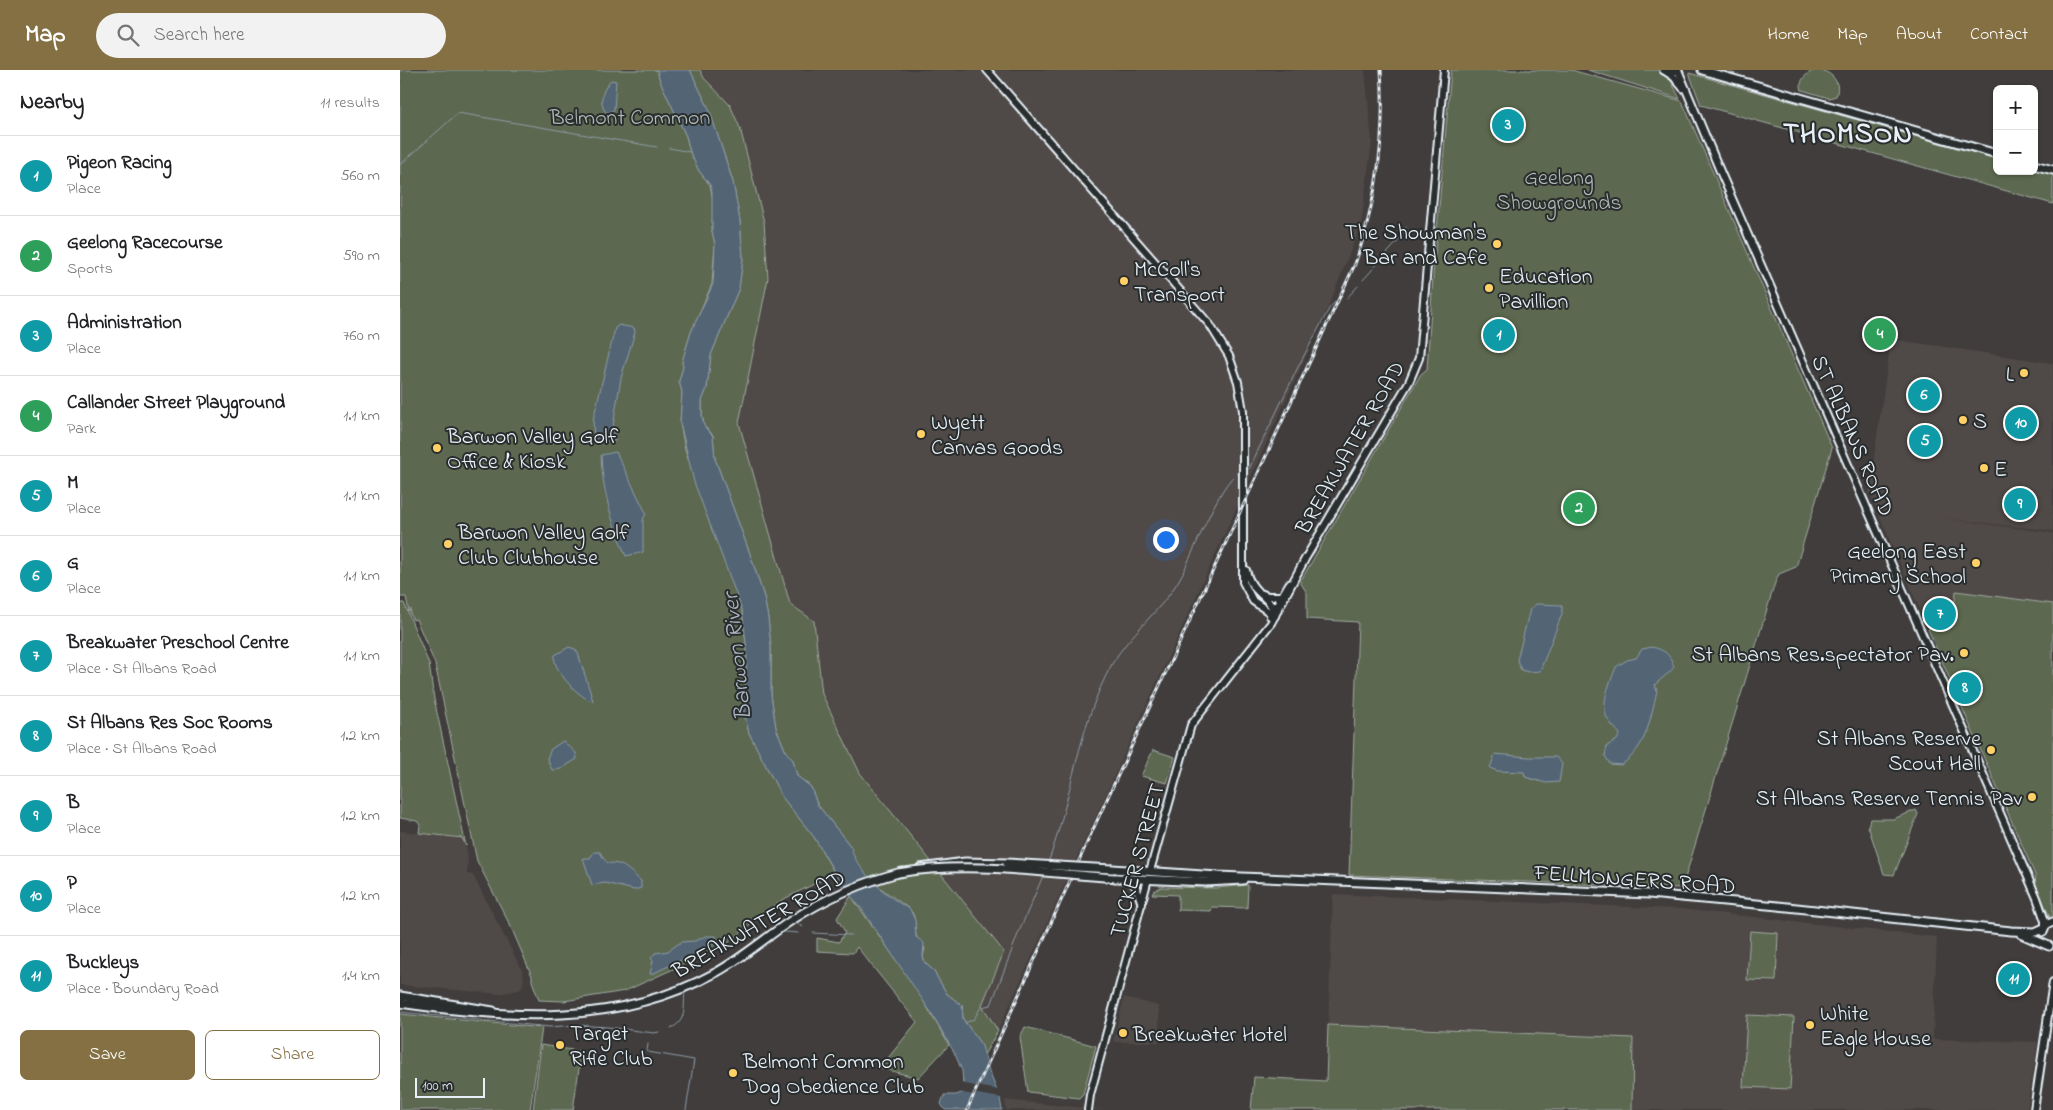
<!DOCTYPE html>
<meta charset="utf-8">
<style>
body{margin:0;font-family:"Indie Flower",sans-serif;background:#f2f2f2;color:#202124}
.controls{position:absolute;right:15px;top:15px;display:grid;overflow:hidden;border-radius:8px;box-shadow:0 1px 4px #0004}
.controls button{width:45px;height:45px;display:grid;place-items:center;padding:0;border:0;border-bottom:1px solid #e0e0e0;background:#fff;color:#202124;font:25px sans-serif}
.scale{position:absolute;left:15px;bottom:12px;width:70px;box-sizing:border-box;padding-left:5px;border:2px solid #e8f1f8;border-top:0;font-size:14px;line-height:18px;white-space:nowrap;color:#e8f1f8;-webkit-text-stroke:4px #2a2d2e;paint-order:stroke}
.you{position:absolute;left:765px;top:469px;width:18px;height:18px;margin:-12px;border:4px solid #fff;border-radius:50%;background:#1a73e8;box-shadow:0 0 0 8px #1a73e833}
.badge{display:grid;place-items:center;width:32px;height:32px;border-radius:50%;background:#847042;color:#fff;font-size:16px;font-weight:700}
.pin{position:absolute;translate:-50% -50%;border:2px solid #fff;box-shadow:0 1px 5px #0006}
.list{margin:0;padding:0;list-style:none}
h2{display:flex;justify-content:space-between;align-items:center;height:65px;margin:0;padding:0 20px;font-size:21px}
h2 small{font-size:16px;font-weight:400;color:#757577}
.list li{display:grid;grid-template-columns:32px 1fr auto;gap:15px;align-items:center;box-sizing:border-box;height:80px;padding:0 20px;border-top:1px solid #e0e0e0}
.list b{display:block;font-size:19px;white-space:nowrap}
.list p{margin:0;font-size:16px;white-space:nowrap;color:#757577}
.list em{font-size:16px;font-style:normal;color:#757577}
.actions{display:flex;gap:10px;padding:15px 20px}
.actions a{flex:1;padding:11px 0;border:1px solid #847042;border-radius:8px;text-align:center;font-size:18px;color:#847042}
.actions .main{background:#847042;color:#fff}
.icon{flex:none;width:28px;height:28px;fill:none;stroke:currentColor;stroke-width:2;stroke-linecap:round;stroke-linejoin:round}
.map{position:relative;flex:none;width:1653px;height:1040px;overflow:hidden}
header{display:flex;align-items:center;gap:30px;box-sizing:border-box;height:70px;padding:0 25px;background:#847042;color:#fff}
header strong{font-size:24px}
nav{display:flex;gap:28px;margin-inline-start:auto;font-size:18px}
.search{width:350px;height:45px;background:#f2f2f2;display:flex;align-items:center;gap:12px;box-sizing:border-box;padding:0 18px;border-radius:28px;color:#757577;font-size:19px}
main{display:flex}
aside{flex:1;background:#fff}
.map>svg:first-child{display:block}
.built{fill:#504846}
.green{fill:#5c6850;stroke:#a2aca4}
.water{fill:#536575;stroke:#8f9da9}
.pier{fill:#403d3c}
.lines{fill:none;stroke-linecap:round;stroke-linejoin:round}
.stream{stroke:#8f9da9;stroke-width:1}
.tertiary-casing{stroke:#e8f1f8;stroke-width:10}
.secondary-casing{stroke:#e8f1f8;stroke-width:11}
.tertiary{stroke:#2a2d2e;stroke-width:6}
.secondary{stroke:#2a2d2e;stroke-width:7}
.rail-casing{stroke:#e8f1f8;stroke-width:3}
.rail{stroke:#2a2d2e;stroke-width:1;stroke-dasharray:4;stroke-linecap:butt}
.secondary-bridge-casing{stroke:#e8f1f8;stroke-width:11;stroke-linecap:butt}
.secondary-bridge{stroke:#2a2d2e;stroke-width:7}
.poi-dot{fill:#ffd166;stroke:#2a2d2e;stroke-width:2}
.labels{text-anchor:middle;stroke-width:4;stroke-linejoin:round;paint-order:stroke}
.park-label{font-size:22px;fill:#b0bab5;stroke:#2a2d2e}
.poi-label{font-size:22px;fill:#e8f1f8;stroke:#2a2d2e;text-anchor:start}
.street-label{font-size:22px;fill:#e8f1f8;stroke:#2a2d2e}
.water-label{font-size:24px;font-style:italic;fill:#acb9c4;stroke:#2a2d2e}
.district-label{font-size:28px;font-weight:bold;letter-spacing:1px;fill:#e8f1f8;stroke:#2a2d2e}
</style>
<header>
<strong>Map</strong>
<div class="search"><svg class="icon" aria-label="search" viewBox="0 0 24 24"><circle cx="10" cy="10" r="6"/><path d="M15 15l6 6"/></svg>Search here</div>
<nav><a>Home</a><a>Map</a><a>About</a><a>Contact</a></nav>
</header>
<main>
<aside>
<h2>Nearby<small>11 results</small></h2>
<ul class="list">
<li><span class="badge" style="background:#0f9aa8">1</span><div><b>Pigeon Racing</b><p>Place</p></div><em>560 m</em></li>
<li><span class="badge" style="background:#2e9e5b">2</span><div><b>Geelong Racecourse</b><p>Sports</p></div><em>590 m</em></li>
<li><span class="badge" style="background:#0f9aa8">3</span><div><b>Administration</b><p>Place</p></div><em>760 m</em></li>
<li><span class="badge" style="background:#2e9e5b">4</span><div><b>Callander Street Playground</b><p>Park</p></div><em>1.1 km</em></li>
<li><span class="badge" style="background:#0f9aa8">5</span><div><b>M</b><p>Place</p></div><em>1.1 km</em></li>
<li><span class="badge" style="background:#0f9aa8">6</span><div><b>G</b><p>Place</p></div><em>1.1 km</em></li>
<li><span class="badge" style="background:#0f9aa8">7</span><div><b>Breakwater Preschool Centre</b><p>Place · St Albans Road</p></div><em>1.1 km</em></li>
<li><span class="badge" style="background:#0f9aa8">8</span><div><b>St Albans Res Soc Rooms</b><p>Place · St Albans Road</p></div><em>1.2 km</em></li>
<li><span class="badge" style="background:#0f9aa8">9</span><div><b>B</b><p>Place</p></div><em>1.2 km</em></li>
<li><span class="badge" style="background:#0f9aa8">10</span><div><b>P</b><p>Place</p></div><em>1.2 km</em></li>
<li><span class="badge" style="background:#0f9aa8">11</span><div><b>Buckleys</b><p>Place · Boundary Road</p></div><em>1.4 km</em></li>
</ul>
<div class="actions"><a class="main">Save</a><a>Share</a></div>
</aside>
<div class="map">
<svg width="1653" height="1040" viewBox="0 0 1653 1040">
<rect width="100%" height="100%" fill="#403d3c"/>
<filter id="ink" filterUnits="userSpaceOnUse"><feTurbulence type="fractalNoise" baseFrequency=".02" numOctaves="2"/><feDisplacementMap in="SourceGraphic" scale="10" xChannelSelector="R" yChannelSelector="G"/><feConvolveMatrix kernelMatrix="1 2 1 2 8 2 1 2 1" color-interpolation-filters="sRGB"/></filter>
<g filter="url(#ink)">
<g class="built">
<polygon points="300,0 965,0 972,71 961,155 927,240 598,961 582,935 604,882 460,703 422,624 414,551 390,534 339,353 368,208 330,35 304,8"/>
<polygon points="1491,269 1653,293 1653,461 1542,448 1653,463 1653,535 1556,521 1553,548 1528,559 1469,422"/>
<polygon points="0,761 62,768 66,776 68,788 67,804 73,805 123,902 124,910 122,917 119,920 99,924 0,915"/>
<polygon points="933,824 1280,839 1537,867 1533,969 1638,972 1627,1040 945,1040 926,1011"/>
<polygon points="724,927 759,936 759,972 713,972"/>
<polygon points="605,1030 695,1039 707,1040 606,1040"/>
</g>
<g class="green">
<polygon points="0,0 257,0 260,11 286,66 290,82 299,101 310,115 313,130 312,161 315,174 312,214 291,262 282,292 283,297 279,311 282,322 280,353 285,379 311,457 329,499 342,540 347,581 345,619 342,634 349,663 382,727 414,767 434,802 422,810 382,830 324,876 225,921 164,931 139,930 132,911 132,906 111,857 77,791 35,594 16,549 13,550 10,543 11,539 9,542 6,527 0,527"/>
<path d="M 290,0 L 300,0 L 304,8 L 330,35 L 340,58 L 364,152 L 368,208 L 339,353 L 390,534 L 414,551 L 422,624 L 460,703 L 604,882 L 582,935 L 598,961 L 584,985 L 587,994 L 563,1014 L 563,1007 L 582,976 L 563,949 L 562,935 L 547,924 L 533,900 L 525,893 L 523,887 L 525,878 C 521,874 517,870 516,865 C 514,857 517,845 509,839 C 488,822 456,806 451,777 L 417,734 L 411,717 L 397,706 L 393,690 L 386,682 L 376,658 L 371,625 L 371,577 L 368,548 L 364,527 L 350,484 L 315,389 L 313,365 L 304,356 L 302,345 L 302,331 L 307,318 L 311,285 L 339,218 L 343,188 L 340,151 L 333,112 L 309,39 Z"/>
<polygon points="1051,0 1171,0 1282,31 1432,378 1396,497 1379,504 1375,513 1282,818 949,805 958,552 907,549 907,523 900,512 1021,304 1027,299 1033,207"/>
<polygon points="1188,0 1259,0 1268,5 1280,29"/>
<path d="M 1417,0 C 1430,0 1442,12 1436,26 L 1429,28 L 1402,20 C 1398,10 1407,2 1417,0 Z"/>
<polygon points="1289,3 1597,89 1597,101 1634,101 1634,99 1653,105 1653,134 1301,35"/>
<polygon points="1483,249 1491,269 1490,277 1471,277 1463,258"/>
<polygon points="1556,521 1653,534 1653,848 1650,847 1636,816 1635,805 1528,559 1553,548"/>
<polygon points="0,533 4,533 29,594 34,629 66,776 62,768 19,763 20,755 17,751 0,748"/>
<polygon points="753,680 775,687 767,713 741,706"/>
<polygon points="1516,740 1518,744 1494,805 1484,804 1468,756 1470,749 1493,749"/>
<polygon points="848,815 847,838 812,837 811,841 778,840 778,825 752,824 754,821 761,817 816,818"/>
<polygon points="451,826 516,918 549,975 518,1008 480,998 517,952 457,877 453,883 417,881 417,868 439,872 445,862 437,848"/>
<polygon points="1350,861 1378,863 1376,911 1347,910"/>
<polygon points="0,944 142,958 130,1040 0,1040"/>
<polygon points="1347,945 1394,947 1390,1019 1343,1017"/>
<polygon points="928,955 1233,968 1232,1040 851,1040 854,1007 926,1011"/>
<polygon points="625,957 696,976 683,1024 679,1028 628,1022 620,967"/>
<polygon points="141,975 179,981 178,984 181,985 173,1040 133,1040"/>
</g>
<g class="water">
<path d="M 257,0 L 290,0 L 309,39 L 333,112 L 340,151 L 343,188 L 339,218 L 311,285 L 307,318 L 302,331 L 302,345 L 304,356 L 313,366 L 315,389 L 350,484 L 364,527 L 368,548 L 371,577 L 371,625 L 376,658 L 386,682 L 393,690 L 397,706 L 411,717 L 417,734 L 451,777 C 455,799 490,830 510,839 L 515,850 L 516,867 L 524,873 L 523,887 L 525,893 L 533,900 L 547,924 L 562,935 L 563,949 L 582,976 L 589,1001 L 600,1028 L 602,1040 L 545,1040 L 541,1034 L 544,1025 L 556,1025 L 564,1022 L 562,1001 L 555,984 L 532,944 L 461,838 L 443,817 L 414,767 L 382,727 L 349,663 L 342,634 L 345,619 L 347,581 L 342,540 L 294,412 L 280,353 L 282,322 L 279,311 L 283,297 L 282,292 L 291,262 L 313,214 L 315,174 L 312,161 L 312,122 L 310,115 L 299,101 L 290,82 L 286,66 L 260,11 Z"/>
<path d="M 211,10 L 216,11 L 214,40 L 208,43 L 204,40 C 199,29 203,19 211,10 Z"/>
<polygon points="219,255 234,258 235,262 221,308 213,356 215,371 197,371 194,369 193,350 215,258"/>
<path d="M 216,382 L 246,443 L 243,450 L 243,482 L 226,486 C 212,454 202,419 201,385 Z"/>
<polygon points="1136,534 1162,535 1162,544 1140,601 1128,602 1121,600 1117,590 1130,539"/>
<path d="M 169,577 L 175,579 L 178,583 L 193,631 C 181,630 150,598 155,585 Z"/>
<path d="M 1252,577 C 1265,580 1270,584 1274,597 C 1268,605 1261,608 1255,615 L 1257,621 C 1250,649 1247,678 1221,695 L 1210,694 L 1205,686 L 1207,676 L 1217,670 L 1220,664 C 1216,659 1210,654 1207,648 C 1200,632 1211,611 1216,597 L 1227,590 L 1236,588 L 1242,579 Z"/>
<polygon points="163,671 176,683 177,689 161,699 152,700 147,688 151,679"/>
<polygon points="1095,684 1128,687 1156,687 1162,694 1159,712 1146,713 1125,707 1124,702 1097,701 1090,698"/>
<path d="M 194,782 L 200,782 C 209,799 208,790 221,795 C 228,798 235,806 241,811 L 241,818 L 234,820 L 205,813 L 192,815 L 183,788 L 190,788 Z"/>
<polygon points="306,866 316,866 317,873 252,904 250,904 253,891 251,888 255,883 268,881 281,872 295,871"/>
</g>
<polygon class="pier" points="589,992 589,994 580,1015 581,1017 600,1020 601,1028 577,1024 575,1026 568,1040 566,1040 573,1025 559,1022 561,1020 561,1013 575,1016 578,1014"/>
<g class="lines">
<g class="stream">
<polyline points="269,78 290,82"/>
<polyline points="0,95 58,43 257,77"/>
<polyline points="963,210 999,170 1006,157"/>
<polyline points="946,229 958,216"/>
<polyline points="849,399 899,295 930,237 936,231"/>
<path d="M 648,793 C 672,728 678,655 712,594 C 729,564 761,541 779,510 C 792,488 819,412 839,402"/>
<polyline points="398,854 403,857"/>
<polyline points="386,862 398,863"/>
<polyline points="413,863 451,865"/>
<polyline points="0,942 150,957 175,955 208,957 254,963 259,962"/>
<polyline points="565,953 574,949 581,937 591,935 618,864 643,806"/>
<path d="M 271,958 C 288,951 283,935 285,922"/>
<polyline points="248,974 247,981 248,982 294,990 286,1040"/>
</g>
<defs>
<g id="tertiary">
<polyline points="587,0 810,255 829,286 838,312 843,341 843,512 853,531 875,546"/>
<polyline points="1278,0 1320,101 1637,828 1645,851 1645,857"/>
<polyline points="1265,1 1274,7 1283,18"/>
<path d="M 846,500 C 851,524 870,526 874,542"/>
<polyline points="860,523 868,526 881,526"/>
<polyline points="870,546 889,514"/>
<polyline points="750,801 791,655 871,553 905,489 1009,312 1019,288 1044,0"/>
<polyline points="730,809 736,817 742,834"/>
<polyline points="688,1040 690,1025 748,809"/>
<polyline points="1634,1040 1653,912"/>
</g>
<g id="secondary">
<polyline points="1264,0 1271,2 1277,0"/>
<polyline points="1302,0 1597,84"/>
<polyline points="1634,95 1653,100"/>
<polyline points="520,798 565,792 607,793"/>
<polyline points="712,799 818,806 1249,824 1378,836 1611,861 1635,862 1644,858"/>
<polyline points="716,808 806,812 843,810"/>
<polyline points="1643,862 1646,855 1653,852"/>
<polyline points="1621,864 1649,876"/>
<polyline points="0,926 93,941"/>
<path d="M 0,933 C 109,949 217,957 317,902 C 344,887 366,867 392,850 C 426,828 463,812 502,802"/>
</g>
</defs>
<use href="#tertiary" class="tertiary-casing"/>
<use href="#secondary" class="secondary-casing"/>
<use href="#tertiary" class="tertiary"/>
<use href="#secondary" class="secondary"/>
<defs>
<path id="rail" d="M 567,1040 L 695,755 L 955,194 C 977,130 986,68 981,0"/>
</defs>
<use href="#rail" class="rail-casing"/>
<use href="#rail" class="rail"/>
<defs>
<g id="secondary-bridge">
<polyline points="607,793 712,799"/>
<path d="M 498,803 C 570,791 643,803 716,808"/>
</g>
</defs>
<use href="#secondary-bridge" class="secondary-bridge-casing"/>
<use href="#secondary-bridge" class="secondary-bridge"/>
</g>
</g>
<g class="poi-dot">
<circle cx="1097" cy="174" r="5"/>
<circle cx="724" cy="211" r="5"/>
<circle cx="1089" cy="218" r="5"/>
<circle cx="1624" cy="303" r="5"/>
<circle cx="1563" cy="350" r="5"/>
<circle cx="521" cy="364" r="5"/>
<circle cx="37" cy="378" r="5"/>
<circle cx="1584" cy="398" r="5"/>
<circle cx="48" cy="474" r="5"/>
<circle cx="1576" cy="493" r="5"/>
<circle cx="1564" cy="583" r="5"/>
<circle cx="1591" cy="680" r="5"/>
<circle cx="1632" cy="727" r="5"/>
<circle cx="1410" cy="955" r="5"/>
<circle cx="723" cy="963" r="5"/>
<circle cx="160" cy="975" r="5"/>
<circle cx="333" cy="1003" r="5"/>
</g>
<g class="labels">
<g class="park-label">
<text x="230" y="54">Belmont Common</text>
<text x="1159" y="114">Geelong<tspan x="1159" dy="25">Showgrounds</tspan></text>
</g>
<g class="poi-label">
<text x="1087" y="169" text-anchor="end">The Showman's<tspan x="1087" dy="25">Bar and Cafe</tspan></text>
<text x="734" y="206">McColl's<tspan x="734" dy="25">Transport</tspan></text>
<text x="1099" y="213">Education<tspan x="1099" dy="25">Pavillion</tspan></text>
<text x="1614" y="311" text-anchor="end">L</text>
<text x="1573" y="358">S</text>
<text x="531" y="359">Wyett<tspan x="531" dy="25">Canvas Goods</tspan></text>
<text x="47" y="373">Barwon Valley Golf<tspan x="47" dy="25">Office &amp; Kiosk</tspan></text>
<text x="1594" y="406">E</text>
<text x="58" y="469">Barwon Valley Golf<tspan x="58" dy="25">Club Clubhouse</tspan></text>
<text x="1566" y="488" text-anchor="end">Geelong East<tspan x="1566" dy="25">Primary School</tspan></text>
<text x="1554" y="591" text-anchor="end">St Albans Res.spectator Pav.</text>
<text x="1581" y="675" text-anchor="end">St Albans Reserve<tspan x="1581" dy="25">Scout Hall</tspan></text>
<text x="1622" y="735" text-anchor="end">St Albans Reserve Tennis Pav</text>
<text x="1420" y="950">White<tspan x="1420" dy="25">Eagle House</tspan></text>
<text x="170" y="970">Target<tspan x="170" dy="25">Rifle Club</tspan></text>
<text x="733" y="971">Breakwater Hotel</text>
<text x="343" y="998">Belmont Common<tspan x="343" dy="25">Dog Obedience Club</tspan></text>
</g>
<g class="street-label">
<text transform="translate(1454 365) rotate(66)" y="8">ST ALBANS ROAD</text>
<text transform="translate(949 377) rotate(-60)" y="8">BREAKWATER ROAD</text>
<text transform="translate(736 790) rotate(-75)" y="8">TUCKER STREET</text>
<text transform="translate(1235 808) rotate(4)" y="8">FELLMONGERS ROAD</text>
<text transform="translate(358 853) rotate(-30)" y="8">BREAKWATER ROAD</text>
</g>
<g class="water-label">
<text transform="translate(336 587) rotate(-96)" y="8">Barwon River</text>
</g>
<g class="district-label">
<text x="1448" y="72">THOMSON</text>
</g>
</g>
</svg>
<div class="controls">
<button>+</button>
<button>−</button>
</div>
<div class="scale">100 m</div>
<div class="you"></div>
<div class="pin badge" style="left:1099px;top:265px;background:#0f9aa8">1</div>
<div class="pin badge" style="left:1179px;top:438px;background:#2e9e5b">2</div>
<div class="pin badge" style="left:1108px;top:55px;background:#0f9aa8">3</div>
<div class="pin badge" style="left:1480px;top:264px;background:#2e9e5b">4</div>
<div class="pin badge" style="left:1525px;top:371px;background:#0f9aa8">5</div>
<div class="pin badge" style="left:1524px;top:325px;background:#0f9aa8">6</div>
<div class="pin badge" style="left:1540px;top:544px;background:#0f9aa8">7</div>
<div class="pin badge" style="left:1565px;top:618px;background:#0f9aa8">8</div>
<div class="pin badge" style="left:1620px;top:434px;background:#0f9aa8">9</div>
<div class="pin badge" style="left:1621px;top:353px;background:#0f9aa8">10</div>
<div class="pin badge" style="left:1614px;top:909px;background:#0f9aa8">11</div>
</div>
</main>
